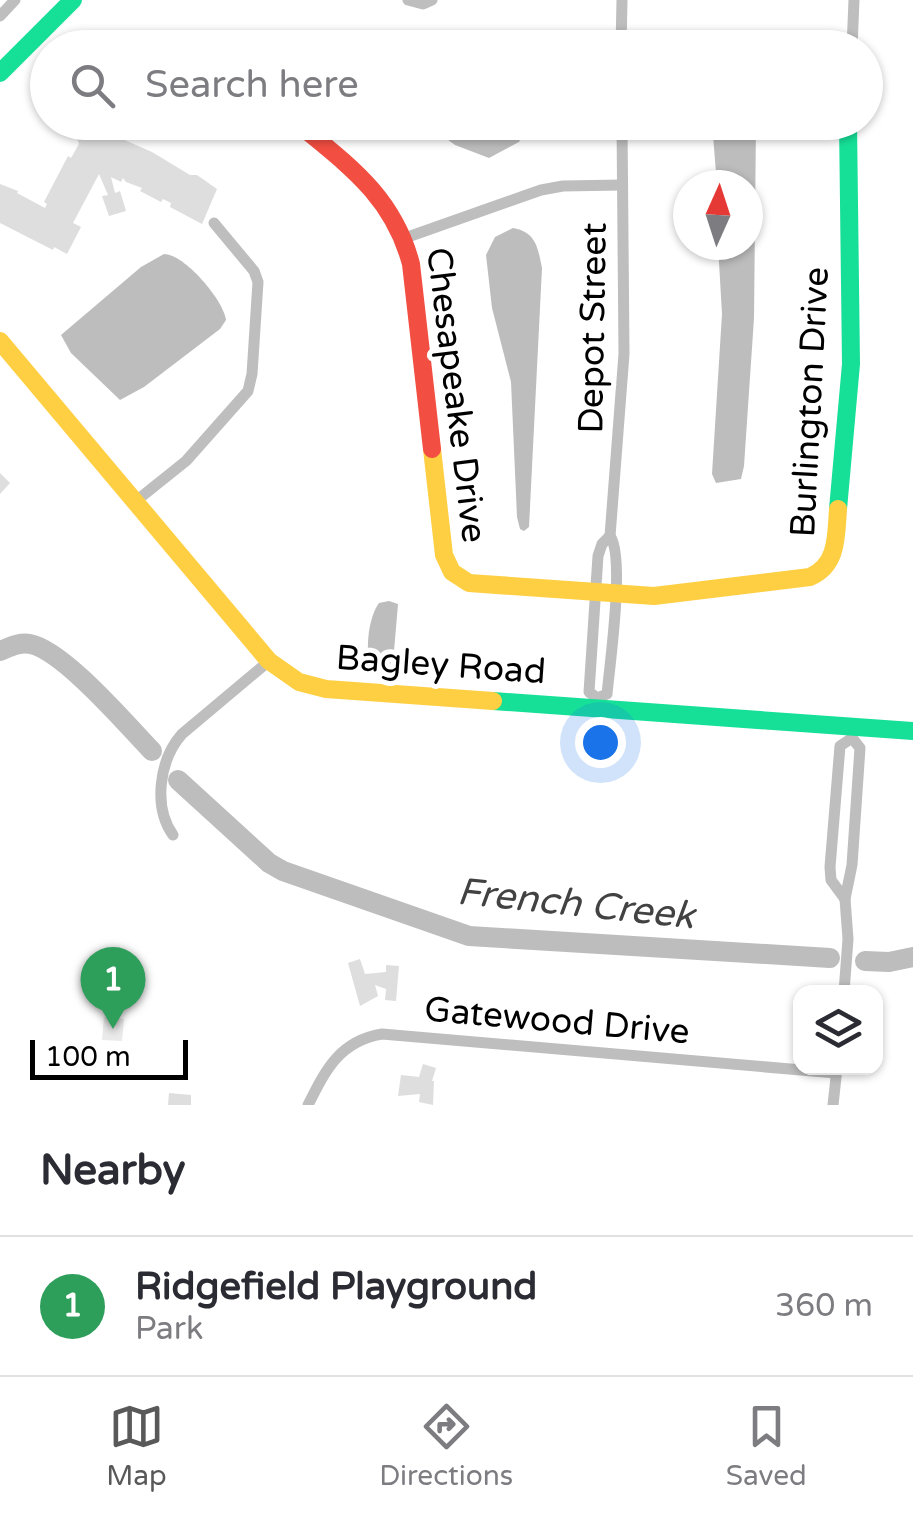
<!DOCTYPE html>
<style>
body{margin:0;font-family:"Varela Round",sans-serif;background:#f2f2f3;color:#2b2b33}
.controls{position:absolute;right:30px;bottom:30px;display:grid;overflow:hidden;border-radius:20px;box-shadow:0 2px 8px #0004}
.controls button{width:90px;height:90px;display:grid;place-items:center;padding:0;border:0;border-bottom:2px solid #e1e1e2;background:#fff;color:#2b2b33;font:50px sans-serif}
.compass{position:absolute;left:673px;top:170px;width:90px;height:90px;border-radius:50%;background:#fff;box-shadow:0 2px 8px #0004;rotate:3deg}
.scale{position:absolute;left:30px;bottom:25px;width:158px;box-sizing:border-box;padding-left:10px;border:5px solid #000;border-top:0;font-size:28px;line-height:35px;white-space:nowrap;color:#000;-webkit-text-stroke:8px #fff;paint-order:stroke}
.you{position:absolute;left:600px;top:742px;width:35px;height:35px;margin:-25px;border:8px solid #fff;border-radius:50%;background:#1a73e8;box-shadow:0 0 0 15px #1a73e833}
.badge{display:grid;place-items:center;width:65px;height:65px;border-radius:50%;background:#595959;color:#fff;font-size:32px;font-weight:700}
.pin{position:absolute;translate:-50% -82px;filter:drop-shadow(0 2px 5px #0008)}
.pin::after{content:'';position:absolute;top:52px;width:35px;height:30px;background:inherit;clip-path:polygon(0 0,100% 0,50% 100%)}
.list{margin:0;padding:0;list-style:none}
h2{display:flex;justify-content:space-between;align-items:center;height:130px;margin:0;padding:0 40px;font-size:42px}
h2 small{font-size:32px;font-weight:400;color:#7c7c81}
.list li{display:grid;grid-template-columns:65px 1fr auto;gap:30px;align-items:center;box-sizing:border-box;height:140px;padding:0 40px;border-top:2px solid #e1e1e2}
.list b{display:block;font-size:38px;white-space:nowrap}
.list p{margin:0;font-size:32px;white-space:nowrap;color:#7c7c81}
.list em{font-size:32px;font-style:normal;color:#7c7c81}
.icon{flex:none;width:55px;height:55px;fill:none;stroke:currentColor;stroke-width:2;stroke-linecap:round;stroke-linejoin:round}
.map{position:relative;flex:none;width:913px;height:1105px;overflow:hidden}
.search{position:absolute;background:#fff;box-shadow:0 2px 8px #0004;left:30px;right:30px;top:30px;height:110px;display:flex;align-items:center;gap:25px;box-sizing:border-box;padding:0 35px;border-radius:55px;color:#7c7c81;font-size:38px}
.sheet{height:270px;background:#fff}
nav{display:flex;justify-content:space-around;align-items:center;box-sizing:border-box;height:140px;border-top:2px solid #e1e1e2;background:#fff;font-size:28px;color:#7c7c81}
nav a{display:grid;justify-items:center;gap:5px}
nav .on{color:#595959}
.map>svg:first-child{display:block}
.green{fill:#ebebeb}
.water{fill:#bdbdbd}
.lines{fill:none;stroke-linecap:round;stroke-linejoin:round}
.river{stroke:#bdbdbd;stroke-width:20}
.building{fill:#dedede}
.street{stroke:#bebebe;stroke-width:11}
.fast{stroke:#16e098;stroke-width:18}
.slow{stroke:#ffcf43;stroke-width:18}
.jam{stroke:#f24e42;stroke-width:18}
.labels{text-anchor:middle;stroke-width:10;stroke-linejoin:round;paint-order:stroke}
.street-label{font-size:35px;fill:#000;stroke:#fff}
.water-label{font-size:38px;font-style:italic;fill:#424242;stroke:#fff}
</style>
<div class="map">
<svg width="913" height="1105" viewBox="0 0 913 1105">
<rect width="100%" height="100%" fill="#fff"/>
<polygon class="green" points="104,1017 124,1019 122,1041 102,1040"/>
<g class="water">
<polygon points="425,123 528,122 528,123 519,142 489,158 455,145"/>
<polygon points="712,123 756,123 754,318 744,466 741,479 716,483 712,474 722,314 718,245 748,245 748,185 717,185"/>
<path d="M 513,228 C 536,232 538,248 542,268 L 529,527 L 524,531 L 520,529 L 517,517 L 511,382 L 492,308 L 486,255 L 495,237 Z"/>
<path d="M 164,254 C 184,254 223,299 226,320 L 220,329 L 144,387 L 120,400 L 71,353 L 61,335 L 141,267 Z"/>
<path d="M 389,601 L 398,604 L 393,663 L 376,665 L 369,660 C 366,644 369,617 379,603 Z"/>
</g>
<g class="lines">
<g class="river">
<path d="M 0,651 C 10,647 19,642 30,644 C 63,650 127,725 152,751"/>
<polyline points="178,780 269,863 283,871 469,936 830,958"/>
<polyline points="865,961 889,962 913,957"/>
</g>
</g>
<g class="building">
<polygon points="85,122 128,122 120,138 152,152 190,175 197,175 217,189 202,224 170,207 171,203 163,199 161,202 140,191 142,188 126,182 123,178 121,182 111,177 115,193 120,191 126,211 109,216 102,196 108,195 99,174 73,223 81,227 67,254 54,247 53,250 0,223 0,184 18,191 17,193 45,208 47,204 44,202 68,156 71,158 79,144 77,138"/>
<polygon points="0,473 10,483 0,494"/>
<polygon points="360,959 365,974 386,972 386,965 399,966 396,1001 385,1000 386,989 375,985 378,996 360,1006 348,963"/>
<polygon points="423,1064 436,1068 432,1081 434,1081 433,1105 419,1102 420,1094 398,1096 401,1075 419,1077"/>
<polygon points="169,1093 191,1095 191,1105 168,1105"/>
</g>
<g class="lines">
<g class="street">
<polyline points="408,0 423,4 432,0"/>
<polyline points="0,16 15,0"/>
<polyline points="241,48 257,48"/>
<polyline points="621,48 622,0"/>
<polyline points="852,48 854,0"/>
<polyline points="405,238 541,190 563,186 622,185"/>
<polyline points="136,501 186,461 248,391 252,374 258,282 254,271 214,223"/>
<polyline points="610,536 624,354 622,122"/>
<path d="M 596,709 L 597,698 L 589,692 L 598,556 L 602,544 L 610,536 C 625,556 610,663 607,694 L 597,698"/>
<path d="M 173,835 C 153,807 159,760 182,734 L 269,661"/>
<polyline points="845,899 831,880 830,867 840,746 852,738"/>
<polyline points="844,992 848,939 845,899 852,865 860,748 852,738 852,729"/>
<path d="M 308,1105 C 326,1069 340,1041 382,1034 L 836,1073"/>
<polyline points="833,1105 837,1068"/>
</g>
<g class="fast">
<polyline points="0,73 73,0"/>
<polyline points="838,509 851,364 848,122"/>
<polyline points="493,701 913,731"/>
</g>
<g class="slow">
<polyline points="0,341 269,661 299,682 326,689 493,701"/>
<path d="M 432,449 L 444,555 L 452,572 L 469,583 L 654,596 L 810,577 C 838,565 836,536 838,509"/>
</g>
<path class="jam" d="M 296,122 C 348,165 393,196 411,264 L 432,449"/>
</g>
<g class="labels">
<g class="street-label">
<text transform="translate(592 328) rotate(-89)" y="12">Depot Street</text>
<text transform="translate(457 395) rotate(83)" y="12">Chesapeake Drive</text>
<text transform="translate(809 402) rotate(-87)" y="12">Burlington Drive</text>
<text transform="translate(441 664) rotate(4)" y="12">Bagley Road</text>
<text transform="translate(557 1020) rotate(5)" y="12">Gatewood Drive</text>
</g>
<g class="water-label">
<text transform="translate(576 903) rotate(6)" y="13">French Creek</text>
</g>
</g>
</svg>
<div class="controls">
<button><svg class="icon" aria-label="layers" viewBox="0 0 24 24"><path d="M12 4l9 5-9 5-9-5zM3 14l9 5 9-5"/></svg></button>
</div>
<svg class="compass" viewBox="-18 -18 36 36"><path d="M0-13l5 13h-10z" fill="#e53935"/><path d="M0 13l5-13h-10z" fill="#7c7c81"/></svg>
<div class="scale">100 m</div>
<div class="you"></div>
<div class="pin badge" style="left:113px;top:1029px;background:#2e9e5b">1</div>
<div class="search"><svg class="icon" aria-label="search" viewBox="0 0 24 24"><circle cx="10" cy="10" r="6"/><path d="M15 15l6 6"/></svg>Search here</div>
</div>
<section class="sheet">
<h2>Nearby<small></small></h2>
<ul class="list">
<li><span class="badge" style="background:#2e9e5b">1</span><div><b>Ridgefield Playground</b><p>Park</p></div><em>360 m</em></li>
</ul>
</section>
<nav>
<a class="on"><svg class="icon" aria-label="map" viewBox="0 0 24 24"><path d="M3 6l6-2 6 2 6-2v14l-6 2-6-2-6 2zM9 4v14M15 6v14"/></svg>Map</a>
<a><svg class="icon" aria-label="directions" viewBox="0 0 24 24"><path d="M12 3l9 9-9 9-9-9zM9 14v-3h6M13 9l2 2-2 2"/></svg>Directions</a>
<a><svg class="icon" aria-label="saved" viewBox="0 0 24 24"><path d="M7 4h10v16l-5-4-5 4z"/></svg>Saved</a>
</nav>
